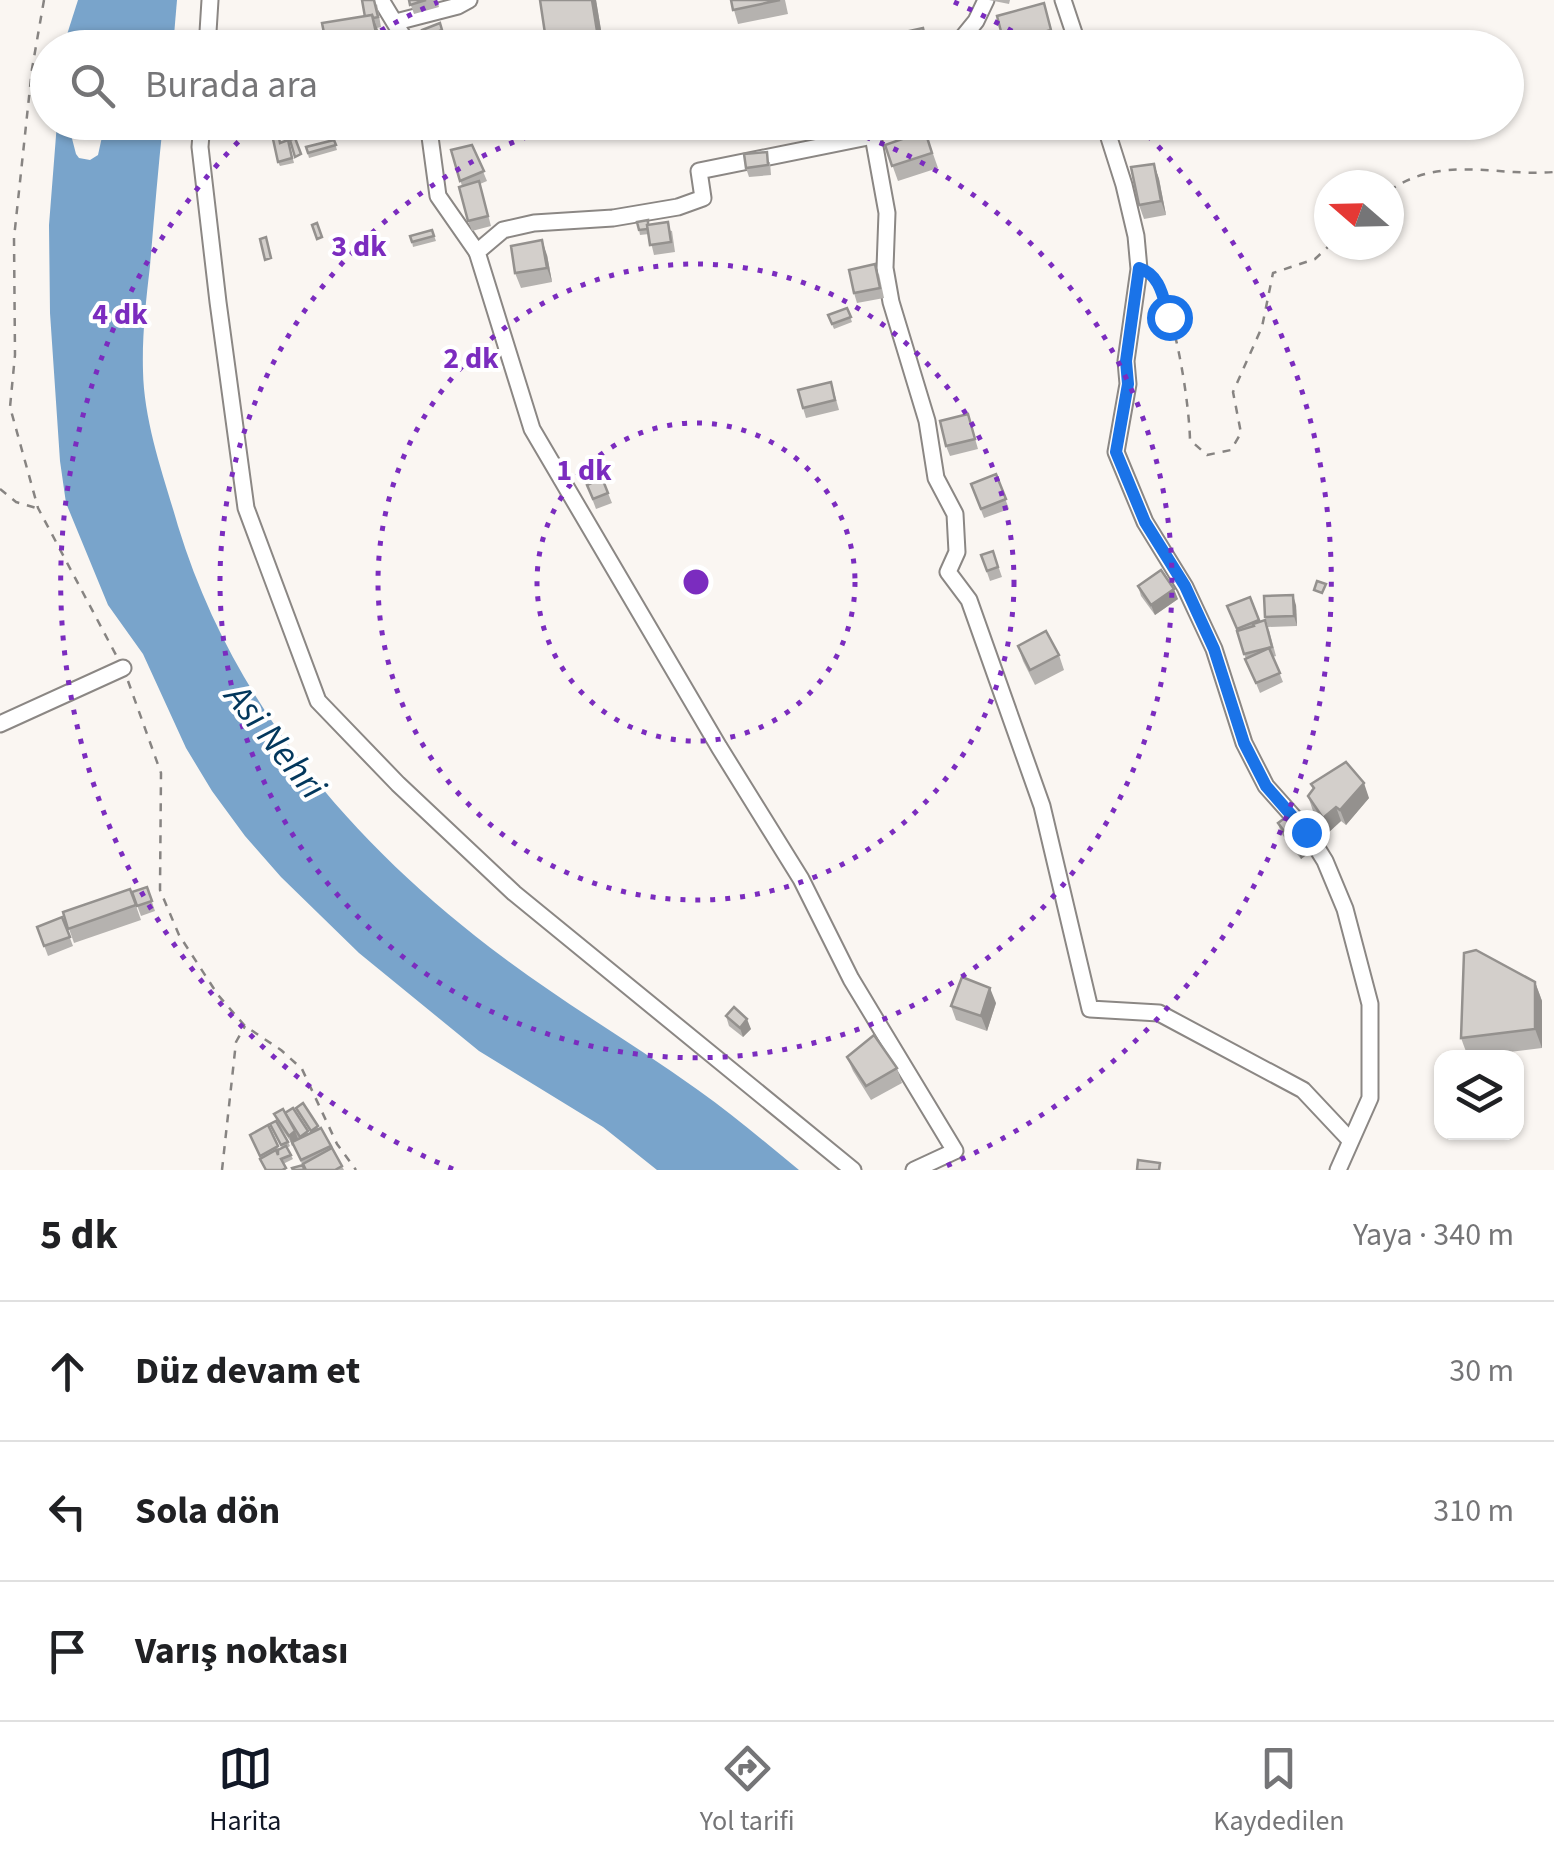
<!DOCTYPE html>
<html lang="tr">
<meta charset="utf-8">
<style>
body{margin:0;font-family:"Source Sans 3",sans-serif;background:#f6f6f6;color:#202124}
.controls{position:absolute;right:30px;bottom:30px;display:grid;overflow:hidden;border-radius:20px;box-shadow:0 2px 8px #0004}
.controls button{width:90px;height:90px;display:grid;place-items:center;padding:0;border:0;border-bottom:2px solid #e0e0e0;background:#fff;color:#202124;font:50px sans-serif}
.compass{position:absolute;left:1314px;top:170px;width:90px;height:90px;border-radius:50%;background:#fff;box-shadow:0 2px 8px #0004;rotate:290deg}
.stop{position:absolute;width:30px;height:30px;margin:-22px;border:8px solid #1a73e8;border-radius:50%;background:#fff}
.stop.end{background:#1a73e8;border-color:#fff;box-shadow:0 2px 10px #0008}
.list{margin:0;padding:0;list-style:none}
h2{display:flex;justify-content:space-between;align-items:center;height:130px;margin:0;padding:0 40px;font-size:42px}
h2 small{font-size:32px;font-weight:400;color:#757577}
.list li{display:grid;grid-template-columns:65px 1fr auto;gap:30px;align-items:center;box-sizing:border-box;height:140px;padding:0 40px;border-top:2px solid #e0e0e0}
.list b{display:block;font-size:38px;white-space:nowrap}
.list em{font-size:32px;font-style:normal;color:#757577}
.icon{flex:none;width:55px;height:55px;fill:none;stroke:currentColor;stroke-width:2;stroke-linecap:round;stroke-linejoin:round}
.map{position:relative;flex:none;width:1554px;height:1170px;overflow:hidden}
.search{position:absolute;background:#fff;box-shadow:0 2px 8px #0004;left:30px;right:30px;top:30px;height:110px;display:flex;align-items:center;gap:25px;box-sizing:border-box;padding:0 35px;border-radius:55px;color:#757577;font-size:38px}
.sheet{height:550px;background:#fff}
nav{display:flex;justify-content:space-around;align-items:center;box-sizing:border-box;height:140px;border-top:2px solid #e0e0e0;background:#fff;font-size:28px;color:#757577}
nav a{display:grid;justify-items:center;gap:5px}
nav .on{color:#111827}
.map>svg:first-child{display:block}
.water{fill:#79a4cb}
.lines{fill:none;stroke-linecap:round;stroke-linejoin:round}
.minor-casing{stroke:#8b8784;stroke-width:19}
.path{stroke:#878482;stroke-width:2.5;stroke-dasharray:8 8;stroke-linecap:butt}
.minor{stroke:#fff;stroke-width:15}
.wall{fill:#b5b2af}
.shaded-wall{fill:#94918e}
.building{fill:#d3cfcb;stroke:#94918e;stroke-width:2.5}
.route{stroke:#1a73e8;stroke-width:12}
.ring{fill:none;stroke:#7b2cbf;stroke-width:5;stroke-dasharray:5 10}
.labels{text-anchor:middle;stroke-width:8;stroke-linejoin:round;paint-order:stroke}
.water-label{font-size:38px;font-style:italic;fill:#02375c;stroke:#fff}
.centre{fill:#7b2cbf;stroke:#fff;stroke-width:5}
.ring-label{font-size:30px;text-anchor:middle;font-weight:bold;fill:#7b2cbf;stroke:#fff;stroke-width:8;stroke-linejoin:round;paint-order:stroke}
</style>
<div class="map">
<svg width="1554" height="1170" viewBox="0 0 1554 1170">
<rect width="100%" height="100%" fill="#faf6f2"/>
<g class="water">
<polygon points="78,0 177,0 173,47 63,47"/>
<path d="M 57,123 L 68,123 L 76,154 L 79,158 L 90,160 L 98,155 L 105,123 L 163,123 C 158,170 154,218 150,266 C 146,300 142,336 143,371 C 144,423 164,477 178,526 C 233,706 355,847 504,958 C 567,1005 635,1045 698,1090 C 733,1115 766,1143 799,1170 L 657,1170 L 603,1127 L 479,1051 L 359,953 L 281,877 L 245,836 L 212,791 L 186,748 L 143,654 L 108,605 L 66,503 L 60,461 L 50,313 L 49,225 Z"/>
</g>
<g class="lines">
<defs>
<g id="minor">
<polyline points="381,0 410,48"/>
<polyline points="1063,0 1079,48"/>
<polyline points="396,22 458,6 469,0"/>
<polyline points="207,48 210,0"/>
<polyline points="954,48 976,21 986,0"/>
<polyline points="202,122 200,147 218,302 246,508 318,701 398,784 514,893 853,1170"/>
<polyline points="428,122 438,196 477,252"/>
<polyline points="885,122 873,136 699,171 703,198 678,207 613,218 534,223 503,230 477,252 532,429 719,747 801,879 851,979 955,1151 914,1170"/>
<polyline points="1104,122 1124,185 1136,236 1139,269 1126,361 1128,384 1116,452 1145,522 1185,587 1214,649 1244,743 1266,786 1307,832 1325,861 1345,909 1370,1004 1370,1098 1338,1170"/>
<polyline points="873,136 887,213 885,268 891,302 927,421 936,478 955,514 957,552 948,572 969,600 1042,806 1090,1009 1159,1013 1303,1090 1350,1140"/>
<polyline points="0,724 123,668"/>
</g>
</defs>
<use href="#minor" class="minor-casing"/>
<g class="path">
<polyline points="44,0 32,69 14,238 15,355 10,407 38,508 116,655"/>
<path d="M 1389,191 C 1441,154 1498,177 1554,172"/>
<path d="M 1153,276 C 1175,309 1189,400 1190,440 L 1207,455 L 1231,450 L 1241,433 L 1233,392 L 1262,327 L 1273,273 L 1315,259 L 1330,245"/>
<polyline points="0,489 16,502 36,508"/>
<polyline points="128,681 161,773 160,890 179,935 218,995 245,1026 281,1050 302,1069 337,1144 356,1170"/>
<polyline points="222,1170 236,1042 245,1026"/>
</g>
<use href="#minor" class="minor"/>
</g>
<g class="wall">
<polygon points="409,0 437,0 439,7 414,14"/>
<polygon points="596,0 604,48 549,48 546,40"/>
<polygon points="731,0 785,0 788,14 738,24"/>
<polygon points="989,0 1010,0 1009,4"/>
<polygon points="1044,3 1056,45 1046,48 1006,48 997,16"/>
<polygon points="377,4 381,27 377,28 381,48 327,48 365,17"/>
<polygon points="440,23 444,35 426,41 422,30"/>
<polygon points="923,28 930,48 874,48"/>
<polygon points="925,131 938,168 898,181 885,145"/>
<polygon points="288,140 294,163 280,166 278,162 280,143"/>
<polygon points="334,140 337,150 309,158 306,147"/>
<polygon points="472,145 487,181 480,184 491,226 472,231 468,221 462,186 451,150"/>
<polygon points="770,162 771,175 749,177 746,168"/>
<polygon points="1154,164 1159,179 1166,215 1144,219 1139,205"/>
<polygon points="650,225 672,231 675,252 654,255 649,234 640,235 639,230"/>
<polygon points="432,230 436,241 413,247 412,242"/>
<polygon points="547,255 552,282 521,288 515,273"/>
<polygon points="879,274 884,298 857,303 854,293"/>
<polygon points="847,308 852,322 834,329 828,315"/>
<polygon points="834,392 839,410 806,418 803,408"/>
<polygon points="968,414 978,449 950,456 946,446"/>
<polygon points="996,474 1009,509 984,518 971,484"/>
<polygon points="602,478 612,503 596,509 587,485"/>
<polygon points="993,551 1002,577 990,581 981,555"/>
<polygon points="1138,586 1178,599 1155,615 1141,596"/>
<polygon points="1250,597 1260,622 1269,630 1276,656 1273,657 1283,682 1260,693 1244,654 1238,632 1227,606"/>
<polygon points="1296,605 1297,626 1268,627 1265,617"/>
<polygon points="1018,646 1059,655 1064,670 1035,685 1023,661"/>
<polygon points="1311,784 1369,798 1346,825 1341,821 1329,832 1313,811 1308,796 1313,789"/>
<polygon points="1278,823 1313,850 1301,859 1281,833"/>
<polygon points="147,887 155,911 141,916 132,892"/>
<polygon points="130,889 141,920 74,943 63,912"/>
<polygon points="62,917 73,946 48,956 37,927"/>
<polygon points="1535,982 1542,1001 1542,1048 1468,1057 1461,1038"/>
<polygon points="996,1003 987,1031 956,1020 951,1006"/>
<polygon points="726,1016 751,1029 743,1037 729,1026"/>
<polygon points="847,1057 897,1068 902,1083 871,1100 853,1071"/>
<polygon points="296,1108 319,1129 321,1128 344,1170 305,1170 293,1145 278,1124 274,1114 285,1113 309,1134 311,1133"/>
<polygon points="270,1124 288,1142 290,1146 287,1148 293,1159 283,1164 286,1170 265,1170 250,1135 268,1125 279,1149 282,1148"/>
</g>
<g class="shaded-wall">
<polygon points="592,0 596,0 604,48 597,31"/>
<polygon points="372,15 378,30 381,48 379,46"/>
<polygon points="1154,164 1159,179 1166,215 1161,201"/>
<polygon points="542,240 547,255 552,282 547,268"/>
<polygon points="1174,589 1178,599 1155,615 1151,605"/>
<polygon points="1293,595 1296,605 1297,626 1294,616"/>
<polygon points="1364,783 1369,798 1346,825 1340,810"/>
<polygon points="1336,807 1341,821 1329,832 1323,818"/>
<polygon points="1310,840 1313,850 1301,859 1298,850"/>
<polygon points="1535,982 1542,1001 1542,1048 1535,1029"/>
<polygon points="990,988 996,1003 987,1031 981,1016"/>
<polygon points="747,1019 751,1029 743,1037 740,1028"/>
<polygon points="295,1131 299,1141 292,1146 289,1136"/>
</g>
<g class="building">
<polygon points="362,0 374,0 378,17 373,18 372,15 365,17"/>
<polygon points="409,0 426,0 410,5"/>
<polygon points="540,0 592,0 597,31 546,40"/>
<polygon points="731,0 780,0 733,10"/>
<polygon points="1044,3 1051,30 1004,43 997,16"/>
<polygon points="372,15 379,46 327,48 322,23"/>
<polygon points="440,23 442,30 424,37 422,30"/>
<polygon points="923,28 925,37 903,42 904,48 874,48 873,39"/>
<polygon points="595,40 597,48 560,48"/>
<polygon points="437,42 438,48 426,48 426,45"/>
<polygon points="925,131 932,153 892,166 885,145"/>
<polygon points="279,138 280,143 288,140 292,158 278,162 273,139"/>
<polygon points="295,138 301,154 295,157 290,140"/>
<polygon points="334,140 336,145 308,153 306,147"/>
<polygon points="472,145 484,171 460,181 451,150"/>
<polygon points="767,152 768,165 746,168 744,154"/>
<polygon points="1154,164 1161,201 1139,205 1131,167"/>
<polygon points="479,181 488,216 468,221 459,187"/>
<polygon points="648,220 648,229 639,230 637,222"/>
<polygon points="668,222 671,242 650,245 647,225"/>
<polygon points="317,223 322,237 317,239 312,225"/>
<polygon points="432,230 434,236 412,242 410,236"/>
<polygon points="266,237 271,258 265,260 260,239"/>
<polygon points="542,240 547,268 515,273 511,246"/>
<polygon points="875,264 880,288 854,293 849,270"/>
<polygon points="847,308 851,317 832,324 828,315"/>
<polygon points="831,382 835,400 803,408 798,390"/>
<polygon points="968,414 975,439 946,446 940,421"/>
<polygon points="996,474 1006,499 981,509 971,484"/>
<polygon points="602,478 608,493 593,499 587,485"/>
<polygon points="993,551 998,567 987,571 981,555"/>
<polygon points="1161,570 1174,589 1151,605 1138,586"/>
<polygon points="1317,581 1326,584 1322,593 1314,590"/>
<polygon points="1293,595 1294,616 1265,617 1264,596"/>
<polygon points="1250,597 1259,620 1237,629 1227,606"/>
<polygon points="1265,620 1272,647 1244,654 1237,631 1254,626 1253,624"/>
<polygon points="1046,631 1059,655 1030,670 1018,646"/>
<polygon points="1269,648 1280,673 1256,683 1245,659"/>
<polygon points="1346,762 1364,783 1340,810 1336,807 1323,818 1308,796 1314,788 1311,784"/>
<polygon points="1290,814 1310,840 1298,850 1278,823"/>
<polygon points="147,887 152,901 137,906 132,892"/>
<polygon points="130,889 136,905 68,929 63,912"/>
<polygon points="62,917 70,937 44,946 37,927"/>
<polygon points="1476,950 1535,982 1535,1029 1461,1038 1464,953"/>
<polygon points="962,977 990,988 981,1016 951,1006"/>
<polygon points="734,1007 747,1019 740,1028 726,1016"/>
<polygon points="874,1035 897,1068 866,1086 847,1057"/>
<polygon points="303,1103 318,1126 311,1131 296,1108"/>
<polygon points="293,1108 308,1131 300,1137 285,1113"/>
<polygon points="283,1109 295,1131 289,1136 274,1114"/>
<polygon points="276,1121 288,1142 281,1145 270,1124"/>
<polygon points="268,1125 278,1146 260,1156 250,1135"/>
<polygon points="321,1128 331,1146 301,1160 292,1142"/>
<polygon points="286,1146 291,1155 281,1159 286,1168 282,1170 266,1170 260,1159 276,1150 278,1155 278,1150"/>
<polygon points="332,1148 342,1166 335,1170 306,1170 303,1164"/>
<polygon points="1138,1160 1160,1163 1159,1170 1137,1170"/>
<polygon points="303,1165 304,1170 293,1170 292,1168"/>
</g>
<g class="lines">
<path class="route" d="M 1169,317 C 1163,298 1161,275 1139,268 L 1126,361 L 1128,384 L 1116,452 L 1145,522 L 1185,586 L 1214,649 L 1244,743 L 1266,786 L 1306,832"/>
</g>
<g class="ring">
<circle cx="696" cy="582" r="159"/>
<circle cx="696" cy="582" r="318"/>
<path d="M823 123A476 476 0 1 1 569 123"/>
<path d="M453 1169A635 635 0 0 1 255 125M355 46A635 635 0 0 1 438 2M954 2A635 635 0 0 1 1037 46M1137 125A635 635 0 0 1 939 1169"/>
</g>
<g class="labels">
<g class="water-label">
<text transform="translate(276 741) rotate(51)" y="13">Asi Nehri</text>
</g>
</g>
<circle cx="696" cy="582" r="15" class="centre"/>
<g class="ring-label">
<text x="359" y="256">3 dk</text>
<text x="120" y="324">4 dk</text>
<text x="471" y="368">2 dk</text>
<text x="584" y="480">1 dk</text>
</g>
</svg>
<div class="controls">
<button><svg class="icon" aria-label="layers" viewBox="0 0 24 24"><path d="M12 4l9 5-9 5-9-5zM3 14l9 5 9-5"/></svg></button>
</div>
<svg class="compass" viewBox="-18 -18 36 36"><path d="M0-13l5 13h-10z" fill="#e53935"/><path d="M0 13l5-13h-10z" fill="#757577"/></svg>
<div class="stop" style="left:1169px;top:317px"></div>
<div class="stop end" style="left:1306px;top:832px"></div>
<div class="search"><svg class="icon" aria-label="search" viewBox="0 0 24 24"><circle cx="10" cy="10" r="6"/><path d="M15 15l6 6"/></svg>Burada ara</div>
</div>
<section class="sheet">
<h2>5 dk<small>Yaya · 340 m</small></h2>
<ul class="list">
<li><svg class="icon" aria-label="ahead" viewBox="0 0 24 24"><path d="M12 20V5M6 11l6-6 6 6"/></svg><div><b>Düz devam et</b></div><em>30 m</em></li>
<li><svg class="icon" aria-label="left" viewBox="0 0 24 24"><path d="M17 20v-9H6M10 6l-5 5 5 5"/></svg><div><b>Sola dön</b></div><em>310 m</em></li>
<li><svg class="icon" aria-label="arrive" viewBox="0 0 24 24"><path d="M6 21V4h12l-3 4 3 4H6"/></svg><div><b>Varış noktası</b></div></li>
</ul>
</section>
<nav>
<a class="on"><svg class="icon" aria-label="map" viewBox="0 0 24 24"><path d="M3 6l6-2 6 2 6-2v14l-6 2-6-2-6 2zM9 4v14M15 6v14"/></svg>Harita</a>
<a><svg class="icon" aria-label="directions" viewBox="0 0 24 24"><path d="M12 3l9 9-9 9-9-9zM9 14v-3h6M13 9l2 2-2 2"/></svg>Yol tarifi</a>
<a><svg class="icon" aria-label="saved" viewBox="0 0 24 24"><path d="M7 4h10v16l-5-4-5 4z"/></svg>Kaydedilen</a>
</nav>
